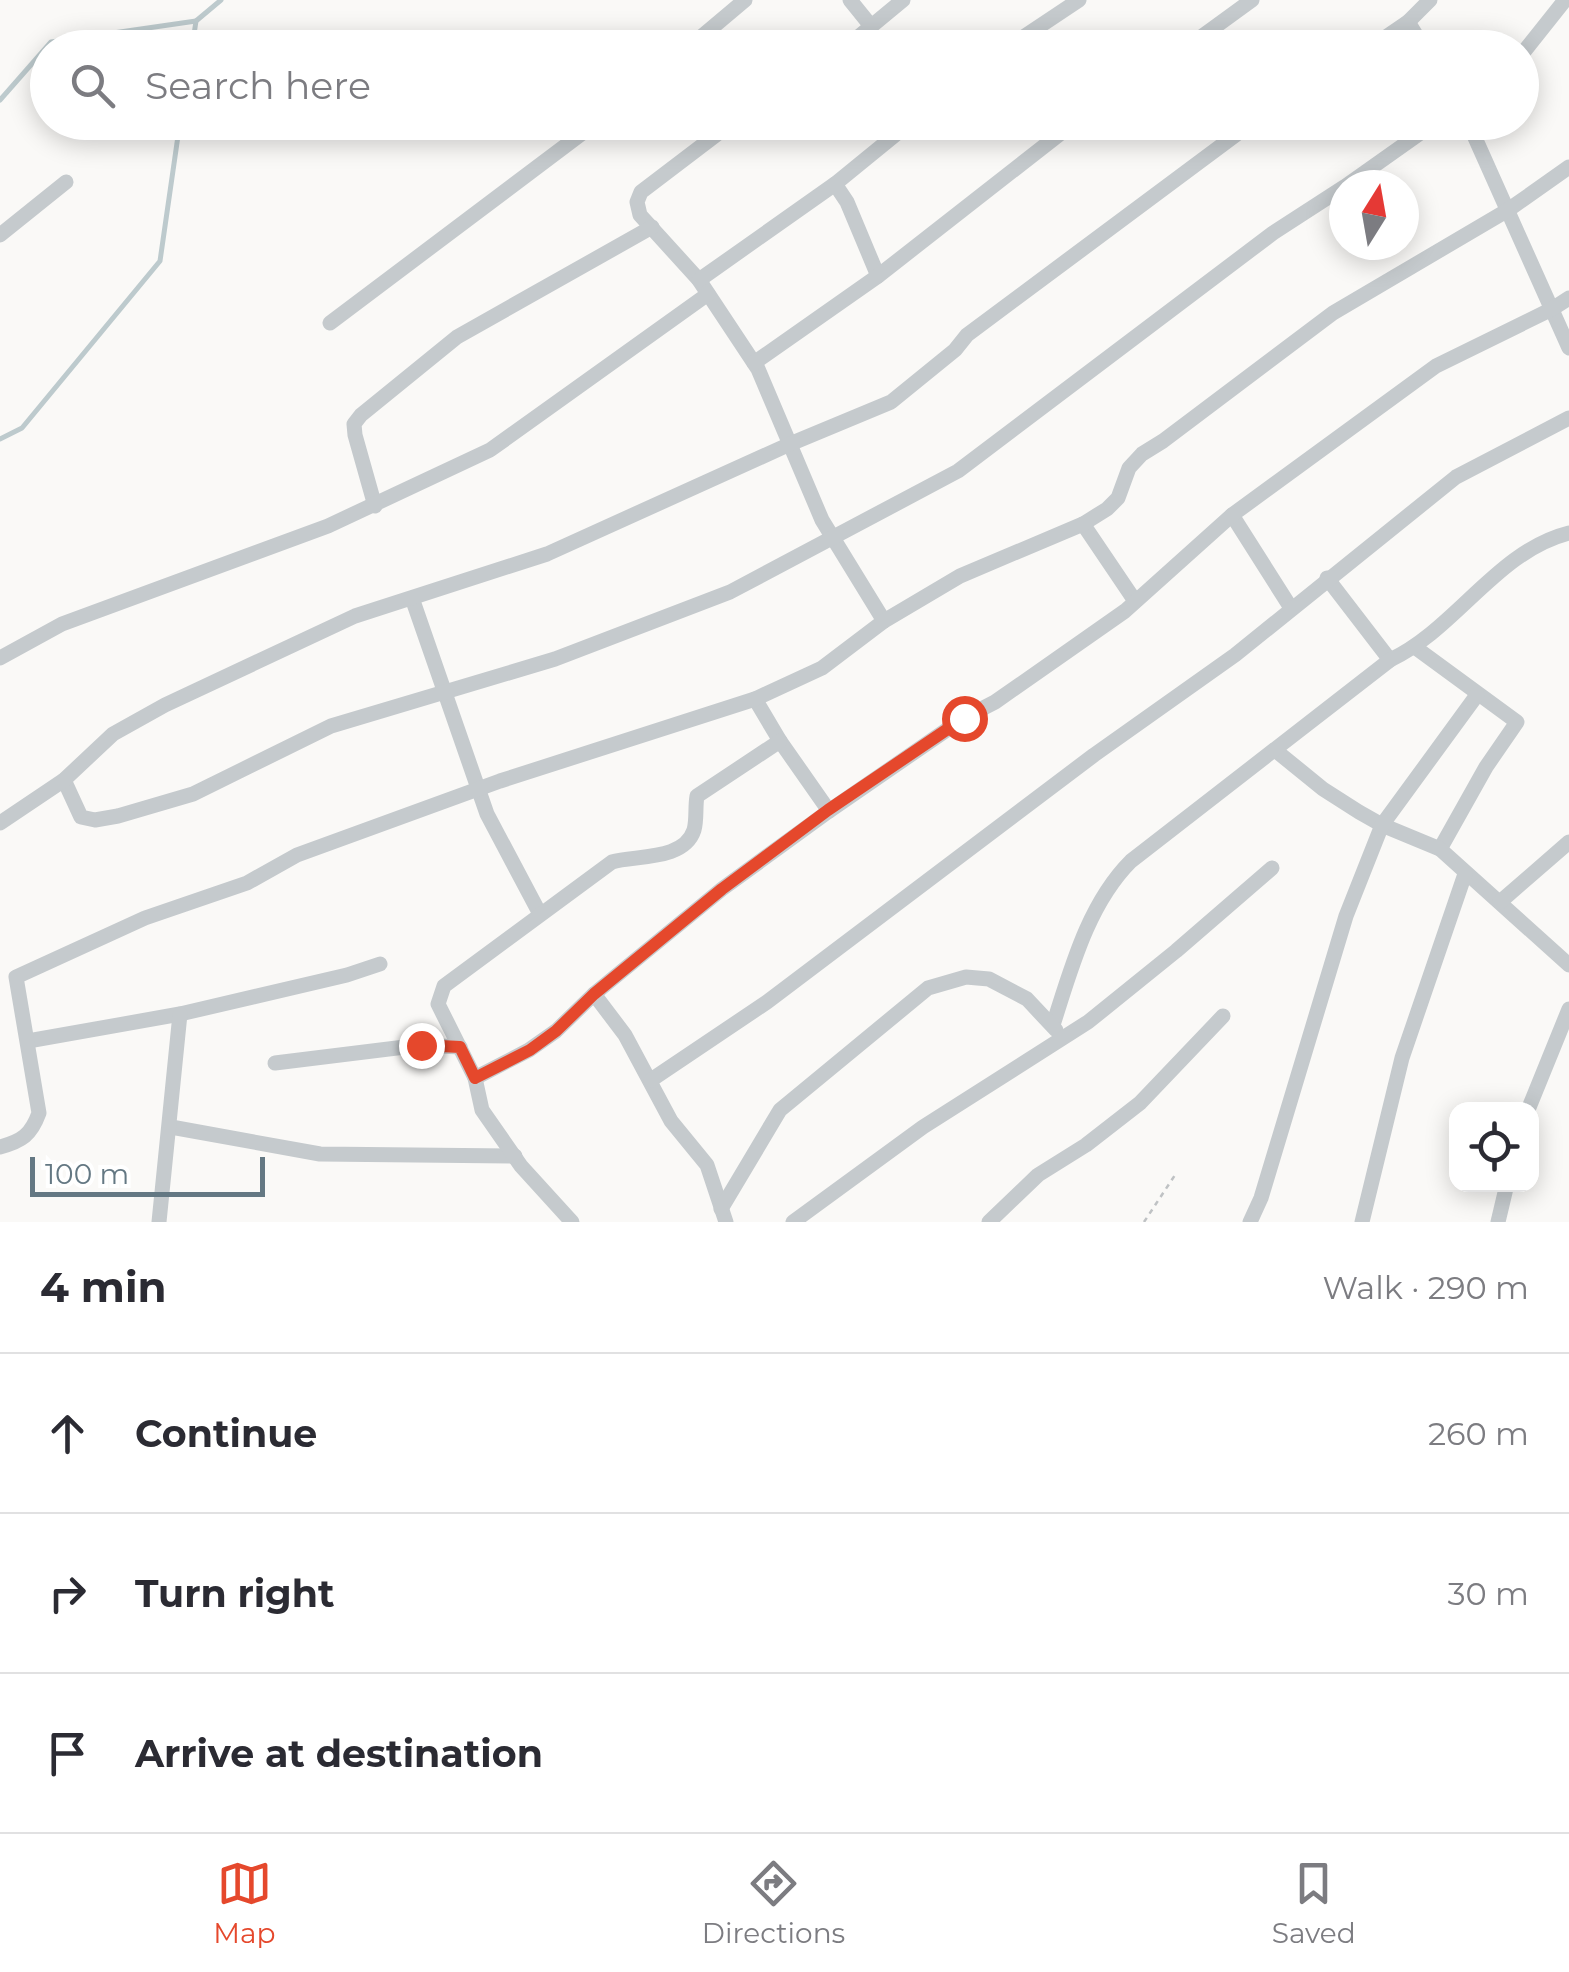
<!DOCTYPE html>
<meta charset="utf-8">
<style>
body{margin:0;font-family:Montserrat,sans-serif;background:#f2f2f3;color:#2b2b33}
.controls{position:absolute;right:30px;bottom:30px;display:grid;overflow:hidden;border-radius:20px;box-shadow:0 5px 25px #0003}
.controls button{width:90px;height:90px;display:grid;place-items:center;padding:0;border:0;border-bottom:2px solid #e1e1e2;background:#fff;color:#2b2b33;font:50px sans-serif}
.compass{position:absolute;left:1329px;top:170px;width:90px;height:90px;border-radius:50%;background:#fff;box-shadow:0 5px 25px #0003;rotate:11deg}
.scale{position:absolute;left:30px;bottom:25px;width:235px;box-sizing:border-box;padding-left:10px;border:5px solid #647883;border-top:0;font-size:28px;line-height:35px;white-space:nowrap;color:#647883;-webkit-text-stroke:8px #fff;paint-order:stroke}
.stop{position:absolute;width:30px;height:30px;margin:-22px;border:8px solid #e5482c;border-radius:50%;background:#fff}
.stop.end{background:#e5482c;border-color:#fff;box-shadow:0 2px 10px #0008}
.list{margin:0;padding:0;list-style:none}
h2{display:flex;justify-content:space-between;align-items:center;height:130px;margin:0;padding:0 40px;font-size:42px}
h2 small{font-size:32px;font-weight:400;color:#7c7c81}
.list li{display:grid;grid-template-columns:65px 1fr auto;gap:30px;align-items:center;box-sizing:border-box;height:160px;padding:0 40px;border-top:2px solid #e1e1e2}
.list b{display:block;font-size:38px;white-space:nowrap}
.list em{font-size:32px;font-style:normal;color:#7c7c81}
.icon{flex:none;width:55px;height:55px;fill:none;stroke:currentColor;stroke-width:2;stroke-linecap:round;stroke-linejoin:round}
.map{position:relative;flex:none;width:1569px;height:1222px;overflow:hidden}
.search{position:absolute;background:#fff;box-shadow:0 5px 25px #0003;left:30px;right:30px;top:30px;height:110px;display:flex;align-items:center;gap:25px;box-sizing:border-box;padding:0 35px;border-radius:55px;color:#7c7c81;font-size:38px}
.sheet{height:610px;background:#fff}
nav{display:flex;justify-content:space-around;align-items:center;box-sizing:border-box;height:140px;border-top:2px solid #e1e1e2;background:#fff;font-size:28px;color:#7c7c81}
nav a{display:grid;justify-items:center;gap:5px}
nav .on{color:#e5482c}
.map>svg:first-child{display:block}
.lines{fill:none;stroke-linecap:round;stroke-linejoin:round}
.stream{stroke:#bdcacd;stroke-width:5}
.path{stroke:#bfc2c4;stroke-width:2.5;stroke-dasharray:5 5;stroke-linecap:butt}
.minor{stroke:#c5cacd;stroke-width:15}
.route{stroke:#e5482c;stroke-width:12}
</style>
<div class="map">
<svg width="1569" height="1222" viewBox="0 0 1569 1222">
<rect width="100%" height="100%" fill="#faf9f7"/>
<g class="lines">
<g class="stream">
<polyline points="192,48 196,21 221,0"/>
<polyline points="0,100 51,42 196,21"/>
<polyline points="0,439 22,428 160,261 180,122"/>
</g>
<polyline class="path" points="1144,1222 1177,1172"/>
<g class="minor">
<polyline points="850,0 871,26"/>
<polyline points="1408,22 1424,48"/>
<polyline points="688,48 745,0"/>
<polyline points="845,48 903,0"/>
<polyline points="1007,48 1079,0"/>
<polyline points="1186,48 1252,0"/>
<polyline points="1370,48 1408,22 1430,0"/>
<polyline points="1522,54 1565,0"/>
<polyline points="733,122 641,192 637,202 640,215 699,280 758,369 822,520 884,621"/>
<polyline points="1468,122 1569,348"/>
<polyline points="835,184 847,202 878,276"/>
<polyline points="1347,185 1436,122"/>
<polyline points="0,235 66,182"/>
<polyline points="699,280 835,184 911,122"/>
<polyline points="330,323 597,122"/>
<polyline points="754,363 878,276 1075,122"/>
<polyline points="375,506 355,435 354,424 361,415 457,337 652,227"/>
<polyline points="1232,515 1291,608"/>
<polyline points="1083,524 1135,601"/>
<polyline points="1327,578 1390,660"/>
<polyline points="412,598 487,814 540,914"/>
<polyline points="1416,648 1517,722 1486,767 1440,849"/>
<polyline points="0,658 62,624 328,526 490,450 708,294"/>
<polyline points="755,699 780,741 829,811"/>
<polyline points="1275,750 1323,789 1359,812 1382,825 1440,849 1569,965"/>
<polyline points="64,780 81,817 95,820 118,816 193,794 331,726 555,659 730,592 958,471 1273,233 1344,187"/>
<polyline points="0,823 64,780 113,734 165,705 355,616 547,554 790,444 891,402 955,350 967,335 1253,122"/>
<polyline points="1500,902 1569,842"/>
<polyline points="594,994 625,1035 671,1121 707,1165 726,1222"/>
<path d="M 1053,1025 C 1071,969 1088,904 1131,861 L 1390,660 C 1456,629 1497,551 1569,533"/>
<polyline points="28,1041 180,1014 347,975 380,964"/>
<polyline points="275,1063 421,1045 460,1047"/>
<polyline points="475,1078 529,1050 556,1031 594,994 722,889 829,811 964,718 995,702 1125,611 1232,515 1436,366 1552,309 1569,298"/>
<polyline points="651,1080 767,1002 1094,755 1235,655 1456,477 1569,418"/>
<polyline points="1528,1110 1569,1009"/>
<polyline points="171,1127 320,1154 515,1156"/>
<path d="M 0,1147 C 22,1141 31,1135 39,1113 L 16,977 L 145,918 L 247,883 L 297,855 L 500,781 L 755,699 L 822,668 L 884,621 L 960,576 L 1083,524 L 1107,509 L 1118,498 L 1129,468 L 1142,454 L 1163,441 L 1333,313 L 1508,210 L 1569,167"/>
<polyline points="721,1209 780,1110 928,988 966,977 989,979 1027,999 1056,1030"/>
<polyline points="159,1222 180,1014"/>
<path d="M 572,1222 L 521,1166 L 482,1110 L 475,1078 L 438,1004 L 444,986 L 612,862 C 635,855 684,861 694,830 C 697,820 695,807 697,796 L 780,741"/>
<polyline points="793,1222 923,1127 1088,1022 1176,951 1272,868"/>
<polyline points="989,1222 1038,1175 1086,1145 1140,1103 1223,1016"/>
<polyline points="1250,1222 1261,1198 1346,916 1382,825 1477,695"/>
<polyline points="1362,1222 1402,1058 1465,874"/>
<polyline points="1498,1222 1507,1184"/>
</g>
</g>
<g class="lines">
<polyline class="route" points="421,1045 460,1047 475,1078 530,1050 556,1031 594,994 722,889 828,810 964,718"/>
</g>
</svg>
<div class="controls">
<button><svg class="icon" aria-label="locate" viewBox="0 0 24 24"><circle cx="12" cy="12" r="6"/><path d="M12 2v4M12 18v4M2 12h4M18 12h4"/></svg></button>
</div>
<svg class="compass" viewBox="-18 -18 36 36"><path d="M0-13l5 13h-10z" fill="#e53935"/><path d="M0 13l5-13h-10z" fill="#7c7c81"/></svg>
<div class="scale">100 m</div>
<div class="stop" style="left:964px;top:718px"></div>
<div class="stop end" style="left:421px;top:1045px"></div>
<div class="search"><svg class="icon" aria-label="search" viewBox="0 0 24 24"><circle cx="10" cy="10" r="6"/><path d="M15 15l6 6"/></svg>Search here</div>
</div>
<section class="sheet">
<h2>4 min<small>Walk · 290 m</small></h2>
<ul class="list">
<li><svg class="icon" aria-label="ahead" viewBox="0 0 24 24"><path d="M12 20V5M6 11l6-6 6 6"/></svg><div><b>Continue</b></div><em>260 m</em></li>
<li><svg class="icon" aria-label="right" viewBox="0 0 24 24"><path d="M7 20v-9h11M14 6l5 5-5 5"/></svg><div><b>Turn right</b></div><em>30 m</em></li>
<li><svg class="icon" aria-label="arrive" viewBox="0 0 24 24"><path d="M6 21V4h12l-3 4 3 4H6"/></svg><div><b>Arrive at destination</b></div></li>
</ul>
</section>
<nav>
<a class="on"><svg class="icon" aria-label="map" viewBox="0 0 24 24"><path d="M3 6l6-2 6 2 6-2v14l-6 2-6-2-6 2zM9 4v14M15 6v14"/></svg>Map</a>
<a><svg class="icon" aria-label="directions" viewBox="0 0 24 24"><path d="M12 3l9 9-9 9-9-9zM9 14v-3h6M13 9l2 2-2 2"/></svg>Directions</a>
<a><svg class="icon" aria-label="saved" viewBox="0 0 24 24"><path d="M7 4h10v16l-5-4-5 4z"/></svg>Saved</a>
</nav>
